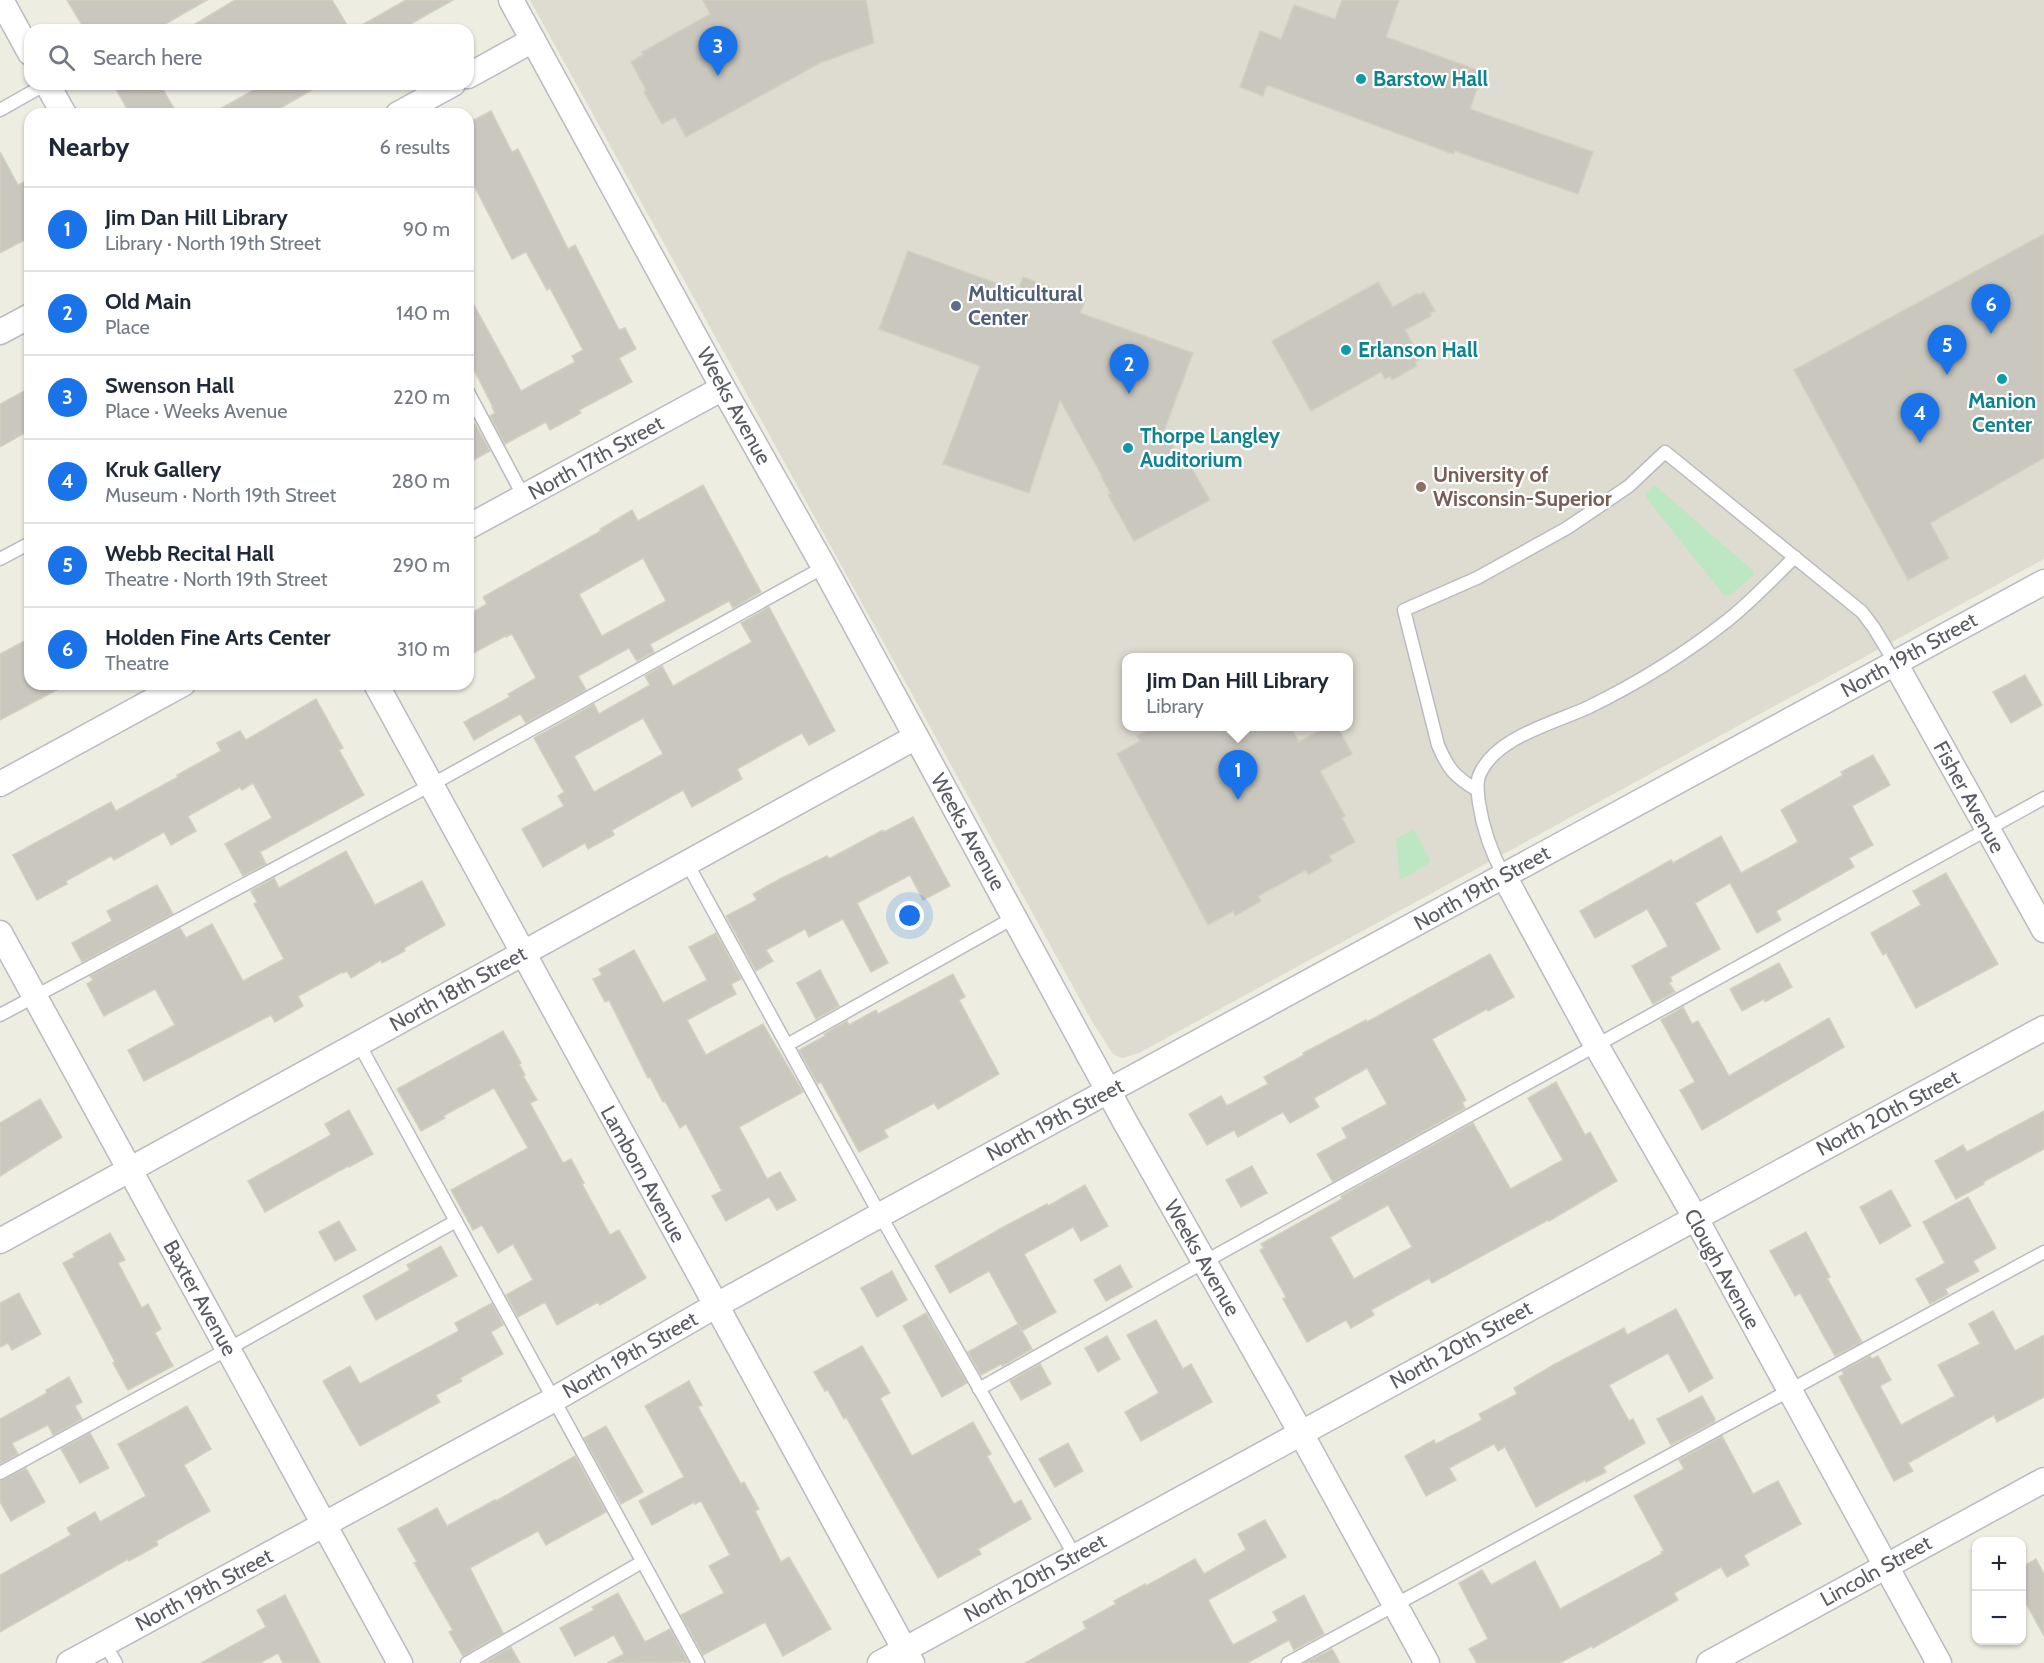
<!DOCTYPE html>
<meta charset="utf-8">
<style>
body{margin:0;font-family:Cabin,sans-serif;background:#f6f6f7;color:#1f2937}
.controls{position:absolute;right:18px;bottom:18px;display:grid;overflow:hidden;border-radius:12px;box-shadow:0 2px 4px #0004}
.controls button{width:54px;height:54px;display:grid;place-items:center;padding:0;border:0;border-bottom:2px solid #e0e1e3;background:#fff;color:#1f2937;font:30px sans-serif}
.you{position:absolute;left:910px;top:916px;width:21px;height:21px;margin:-15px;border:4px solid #fff;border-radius:50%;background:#1a73e8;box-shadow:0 0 0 9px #1a73e833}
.badge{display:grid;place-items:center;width:39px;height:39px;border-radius:50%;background:#1a73e8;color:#fff;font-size:20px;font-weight:700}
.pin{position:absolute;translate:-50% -50px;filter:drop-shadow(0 2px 3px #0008)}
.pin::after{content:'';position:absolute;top:32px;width:21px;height:18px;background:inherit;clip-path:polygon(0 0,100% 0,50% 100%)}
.popup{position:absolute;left:1122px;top:653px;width:231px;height:78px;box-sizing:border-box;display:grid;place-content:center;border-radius:12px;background:#fff;filter:drop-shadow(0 2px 4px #0005);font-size:20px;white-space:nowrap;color:#747a83}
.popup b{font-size:22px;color:#1f2937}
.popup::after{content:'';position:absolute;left:50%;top:100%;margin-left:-12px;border:12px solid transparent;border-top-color:#fff}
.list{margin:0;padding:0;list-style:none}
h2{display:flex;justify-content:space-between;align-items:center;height:78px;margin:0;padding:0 24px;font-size:26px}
h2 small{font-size:20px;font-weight:400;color:#747a83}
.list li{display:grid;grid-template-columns:39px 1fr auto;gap:18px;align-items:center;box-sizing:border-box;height:84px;padding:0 24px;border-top:2px solid #e0e1e3}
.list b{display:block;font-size:22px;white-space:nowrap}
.list p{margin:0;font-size:20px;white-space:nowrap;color:#747a83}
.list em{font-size:20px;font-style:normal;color:#747a83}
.icon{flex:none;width:33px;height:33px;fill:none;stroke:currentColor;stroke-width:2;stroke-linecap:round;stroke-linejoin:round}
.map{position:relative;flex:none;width:2044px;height:1663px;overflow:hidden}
.search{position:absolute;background:#fff;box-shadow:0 2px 4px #0004;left:24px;top:24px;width:450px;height:66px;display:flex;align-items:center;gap:15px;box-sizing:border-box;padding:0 21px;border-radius:18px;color:#747a83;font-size:22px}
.panel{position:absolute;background:#fff;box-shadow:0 2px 4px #0004;left:24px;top:108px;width:450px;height:582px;border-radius:18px}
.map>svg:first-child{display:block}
.education{fill:#dedcd0;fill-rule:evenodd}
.green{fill:#bce7c2}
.building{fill:#c9c7be;stroke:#d3d0bf;stroke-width:1.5;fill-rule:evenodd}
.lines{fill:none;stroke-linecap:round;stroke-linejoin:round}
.lane-casing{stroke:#b9bbc1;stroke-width:15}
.street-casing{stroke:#b9bbc1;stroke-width:27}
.lane{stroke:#fff;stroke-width:12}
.street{stroke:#fff;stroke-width:24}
.culture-dot{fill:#0f9aa8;stroke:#fff;stroke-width:2}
.service-dot{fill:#5c6f8a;stroke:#fff;stroke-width:2}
.education-dot{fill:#8d6e63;stroke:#fff;stroke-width:2}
.labels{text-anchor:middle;stroke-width:4.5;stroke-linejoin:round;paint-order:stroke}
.culture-label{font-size:21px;font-weight:bold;fill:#0d838f;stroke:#fff;text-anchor:start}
.service-label{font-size:21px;font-weight:bold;fill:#4e5e75;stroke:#fff;text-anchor:start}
.street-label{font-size:21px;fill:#5a5c63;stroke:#fff}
.education-label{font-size:21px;font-weight:bold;fill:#785e54;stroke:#fff;text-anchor:start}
</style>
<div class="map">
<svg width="2044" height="1663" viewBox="0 0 2044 1663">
<rect width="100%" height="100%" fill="#eeede1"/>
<path class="education" d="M 530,0 L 2044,0 L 2044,559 L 1139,1053 L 1122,1058 L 1113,1054 L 1093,1023 ZM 1127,658 L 1349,658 L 1349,726 L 1127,726 Z"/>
<g class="green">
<polygon points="1656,486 1753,571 1753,576 1730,595 1726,596 1723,594 1647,499 1646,493 1652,487"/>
<polygon points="1414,829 1431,862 1400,880 1396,839"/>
</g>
<g class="building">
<polygon points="67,0 207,0 155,30 85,30"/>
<polygon points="235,0 332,0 350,30 185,30"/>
<polygon points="406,0 453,0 400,30 353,30"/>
<polygon points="703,0 866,0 874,43 820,63 686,137 675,117 662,124 644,92 646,90 631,62 643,55 642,52 710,14"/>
<polygon points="1342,0 1399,0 1386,37 1483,72 1470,109 1593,152 1578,194 1455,151 1453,154 1267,85 1263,96 1240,87 1260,31 1281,39 1294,5 1335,19"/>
<polygon points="113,84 160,84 177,114 130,114"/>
<polygon points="264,84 322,84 270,114 211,114"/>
<polygon points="491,111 512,152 518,149 568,249 575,245 619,330 625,328 636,349 619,358 632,382 579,410 581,413 550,430 546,422 505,444 490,416 495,413 492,407 493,407 468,358 468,294 521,391 575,362 572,356 583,350 550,288 547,290 526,252 512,259 468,174 468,123"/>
<polygon points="0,152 18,185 30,179 30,237 0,253"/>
<polygon points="2044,234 2044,458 1930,523 1949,558 1908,580 1794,370"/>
<polygon points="908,251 1018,291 1023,277 1085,301 1080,313 1193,353 1164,431 1180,458 1184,455 1210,500 1134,541 1108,495 1111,494 1101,476 1102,476 1060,400 1029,493 943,464 980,366 879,329"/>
<polygon points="1378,282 1393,307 1418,293 1419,295 1424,292 1435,311 1430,313 1431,316 1405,330 1421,359 1415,362 1417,366 1392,380 1390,376 1385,379 1381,372 1311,411 1272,341"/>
<polygon points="30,388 30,430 0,447 0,404"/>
<polygon points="475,424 490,451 468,463 468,428"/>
<path d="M 703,485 L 761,592 L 733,608 L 729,601 L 650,644 L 654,652 L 637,661 L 629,648 L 578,676 L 586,690 L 526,723 L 520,714 L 474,740 L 464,722 L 510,697 L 508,694 L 536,678 L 512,634 L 506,637 L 505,636 L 468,656 L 468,615 L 487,604 L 483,597 L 601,531 L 600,529 L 632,510 L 638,521 ZM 643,558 L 666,601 L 602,636 L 579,594 Z"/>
<path d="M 769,607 L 835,731 L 809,745 L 802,733 L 737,769 L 742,779 L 692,807 L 683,790 L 612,830 L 614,835 L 588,849 L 585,843 L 543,867 L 522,829 L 564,806 L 558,796 L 564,792 L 534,738 L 594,704 L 599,714 L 650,685 L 645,676 L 662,666 L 673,686 L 752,642 L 741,623 ZM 643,718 L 663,754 L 594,792 L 574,756 Z"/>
<polygon points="30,638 30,684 68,684 0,720 0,654"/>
<polygon points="2025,675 2042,705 2011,723 1993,692"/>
<polygon points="316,699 343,748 339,750 364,795 260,852 266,864 243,876 225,844 272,818 253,783 242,790 240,787 188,816 196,831 171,845 164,832 114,860 111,856 66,881 67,884 37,900 13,855 111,802 116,811 178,777 177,775 221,751 217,743 240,731 246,740"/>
<polygon points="1154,726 1290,726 1299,742 1328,726 1337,726 1352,754 1320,771 1345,816 1342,818 1355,842 1329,856 1332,861 1308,875 1306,870 1258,896 1261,901 1235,916 1233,911 1208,925 1117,754 1140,741 1137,736"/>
<polygon points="1873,755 1890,785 1852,806 1873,845 1849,858 1854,867 1776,911 1781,920 1757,933 1730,883 1695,903 1720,949 1670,977 1672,981 1669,983 1675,992 1653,1004 1632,966 1668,946 1647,909 1595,938 1580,911 1671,860 1673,863 1721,836 1741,873 1798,842 1781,810 1843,775 1841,772"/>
<polygon points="913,817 950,886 923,900 910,875 857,903 888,963 871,972 843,919 809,937 805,929 766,950 773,961 756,971 726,916 757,900 753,894 778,880 827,856 829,859 883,830 884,832"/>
<polygon points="346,851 375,905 422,881 445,925 404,948 405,951 382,963 381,960 351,978 347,971 343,973 342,972 298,996 303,1006 275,1022 271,1015 144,1081 128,1050 175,1025 155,989 104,1016 87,984 93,980 90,976 180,928 186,938 212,924 243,981 284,959 254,904 257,902 251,891 274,878 279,888"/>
<polygon points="1946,873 1998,964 1916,1008 1886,953 1883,955 1871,933 1921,905 1913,891"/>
<polygon points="157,885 173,914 82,962 72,943 112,921 107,911"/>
<polygon points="716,933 741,979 731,984 736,994 687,1020 706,1055 763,1024 803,1092 739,1127 767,1179 780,1172 796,1200 777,1210 769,1197 726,1221 712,1196 722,1191 686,1124 680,1128 665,1101 663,1102 650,1077 648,1078 609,1000 605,1002 593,979 602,975 599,969 634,950 663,1003 707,980 689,947"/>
<polygon points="1490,954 1514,997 1488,1011 1487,1009 1432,1039 1466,1100 1462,1103 1465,1108 1333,1182 1317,1154 1347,1138 1342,1128 1387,1104 1367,1068 1314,1098 1319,1107 1290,1123 1283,1112 1238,1137 1234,1130 1207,1145 1189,1114 1221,1096 1227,1106 1268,1084 1264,1077 1304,1055 1303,1053 1366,1020 1367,1022"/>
<polygon points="1779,963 1792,987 1765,1002 1764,999 1742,1011 1730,989"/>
<polygon points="820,970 839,1006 816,1019 797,983"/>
<polygon points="953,974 965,997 959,1000 999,1074 938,1109 934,1103 884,1130 888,1137 859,1152 821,1082 818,1084 799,1050 825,1036 824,1034 847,1021 849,1025 876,1010 878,1014"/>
<polygon points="1683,1007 1692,1024 1698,1021 1729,1076 1829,1018 1844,1047 1702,1130 1680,1090 1695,1082 1661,1020"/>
<polygon points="503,1031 521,1063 519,1064 525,1075 523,1076 537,1100 530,1103 563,1163 571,1159 584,1183 582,1184 610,1235 619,1230 646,1278 600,1305 598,1302 557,1325 545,1302 518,1317 506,1295 533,1280 513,1244 498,1253 482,1225 473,1230 451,1190 528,1148 494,1088 443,1116 445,1118 421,1131 397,1089"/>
<path d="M 1556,1082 L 1585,1135 L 1590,1132 L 1617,1181 L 1549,1221 L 1548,1220 L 1432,1283 L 1429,1278 L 1371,1310 L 1374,1315 L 1351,1328 L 1346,1320 L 1307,1342 L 1283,1299 L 1286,1297 L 1260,1250 L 1264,1248 L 1261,1244 L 1342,1199 L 1341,1196 L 1473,1123 L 1510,1188 L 1512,1188 L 1563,1160 L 1528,1098 ZM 1388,1205 L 1412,1247 L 1354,1279 L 1330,1237 Z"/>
<polygon points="40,1099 62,1137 0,1176 0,1123"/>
<polygon points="349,1110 373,1154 349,1167 348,1166 265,1212 248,1181 331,1135 325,1124"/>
<polygon points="2044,1111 2044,1149 1983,1182 1984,1184 1956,1199 1935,1161 1963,1145 1967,1152"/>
<polygon points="1252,1166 1267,1193 1241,1207 1226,1180"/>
<polygon points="1085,1185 1108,1226 1081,1241 1073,1227 1024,1254 1056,1312 1022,1331 989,1271 950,1293 935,1266 1007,1225 1047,1204 1048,1206"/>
<polygon points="1891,1190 1911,1226 1880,1244 1860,1207"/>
<polygon points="1968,1197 1996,1248 1973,1261 1979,1271 1945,1289 1948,1294 1930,1304 1916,1279 1945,1263 1923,1222"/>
<polygon points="339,1221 356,1250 335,1261 319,1232"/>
<polygon points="1806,1232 1830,1277 1827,1278 1862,1342 1835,1356 1800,1293 1795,1296 1770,1251"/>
<polygon points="110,1233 125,1260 118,1263 142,1308 148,1304 161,1329 155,1333 173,1366 128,1390 113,1363 115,1362 63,1263 75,1257 73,1254"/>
<polygon points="441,1246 457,1276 376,1320 363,1296 410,1270 407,1265"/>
<polygon points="1120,1265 1132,1287 1106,1301 1094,1280"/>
<polygon points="892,1271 907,1300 877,1317 861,1288"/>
<polygon points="19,1293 41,1334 12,1350 8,1343 0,1347 0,1303"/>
<polygon points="492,1303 503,1325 491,1332 503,1354 460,1378 462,1381 436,1395 440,1402 360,1446 323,1381 350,1366 360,1384 459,1331 455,1323"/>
<polygon points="1676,1309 1713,1378 1689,1392 1668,1353 1609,1385 1629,1421 1633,1419 1645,1443 1603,1467 1606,1472 1586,1482 1585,1480 1536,1507 1505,1447 1498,1451 1494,1444 1449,1468 1456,1480 1426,1496 1405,1456 1434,1440 1436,1444 1482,1420 1479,1414 1517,1394 1514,1388 1557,1363 1624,1328 1627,1335"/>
<polygon points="1993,1311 2015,1351 2044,1335 2044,1397 1997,1422 1994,1415 1908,1463 1913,1471 1894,1481 1839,1377 1844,1374 1842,1371 1870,1356 1872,1359 1878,1356 1891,1380 1880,1386 1901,1425 1955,1396 1938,1365 1980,1344 1969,1324"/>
<polygon points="926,1313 967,1383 942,1397 903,1326"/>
<polygon points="1156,1320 1183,1369 1191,1364 1212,1402 1141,1441 1125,1412 1159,1393 1127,1335"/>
<polygon points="1018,1324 1032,1349 1002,1366 1001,1364 981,1375 968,1352"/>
<polygon points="1107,1336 1120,1359 1098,1372 1085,1348"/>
<polygon points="862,1346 890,1393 880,1398 912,1456 973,1422 991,1454 987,1456 1014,1504 1021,1500 1031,1519 978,1549 981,1554 938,1578 846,1417 844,1419 828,1390 825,1391 814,1372"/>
<polygon points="1040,1364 1051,1384 1021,1400 1010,1381"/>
<polygon points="69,1377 82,1402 75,1406 82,1419 53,1435 48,1425 12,1443 18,1454 0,1464 0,1419 47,1393 46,1390"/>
<polygon points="689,1381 702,1405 698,1407 741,1484 744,1482 759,1509 755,1511 781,1562 789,1557 831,1629 783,1656 765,1622 703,1655 681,1615 724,1593 709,1566 730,1555 701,1501 695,1504 694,1502 652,1525 639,1501 684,1477 645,1406"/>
<polygon points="1702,1396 1715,1419 1714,1422 1671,1445 1657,1419"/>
<polygon points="187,1406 211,1449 184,1465 210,1511 156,1541 158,1545 129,1561 128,1559 0,1632 0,1575 71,1535 67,1528 95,1512 100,1522 146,1496 118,1444"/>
<polygon points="606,1426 643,1492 621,1504 584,1438"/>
<polygon points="90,1433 109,1468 80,1483 61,1449"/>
<polygon points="1722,1436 1753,1494 1778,1481 1801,1524 1744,1555 1749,1565 1727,1577 1721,1567 1674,1593 1678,1600 1593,1648 1592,1646 1559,1663 1477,1663 1469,1649 1488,1639 1459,1583 1482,1570 1491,1585 1535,1561 1560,1609 1662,1554 1661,1552 1664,1551 1634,1496 1684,1469 1679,1460"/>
<polygon points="1068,1443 1083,1471 1055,1487 1039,1459"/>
<polygon points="575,1456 606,1512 546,1545 538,1531 470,1568 503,1633 463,1656 449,1632 453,1630 414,1563 417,1562 398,1529 437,1508 447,1526 495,1500 496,1501"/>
<polygon points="26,1468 45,1502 11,1521 0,1502 0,1481"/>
<polygon points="1265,1520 1286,1557 1208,1600 1233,1645 1278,1621 1273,1612 1304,1595 1324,1634 1294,1650 1289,1640 1247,1663 1025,1663 1086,1629 1083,1622 1116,1604 1114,1601 1145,1584 1146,1586 1195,1559 1204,1574 1246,1550 1238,1534"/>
<polygon points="2036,1559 2044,1574 2044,1636 2022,1596 2022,1567"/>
<polygon points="618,1593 645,1642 670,1629 688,1662 607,1663 624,1654 614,1635 575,1656 560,1628 594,1610 592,1607"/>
<polygon points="285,1595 320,1663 283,1663 278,1653 260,1663 201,1663 266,1627 257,1610"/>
<polygon points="511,1647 520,1663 484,1663"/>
<polygon points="1332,1649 1340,1663 1305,1663"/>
</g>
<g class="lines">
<defs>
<g id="lane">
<polyline points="0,110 46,84"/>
<polyline points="468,392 524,497"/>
<polyline points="0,559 30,543"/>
<path d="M 1477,790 C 1455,777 1448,769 1438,745 L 1404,610 L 1477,578 L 1567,528 L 1629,486 L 1665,452 L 1862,612 L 1874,628 L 1895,663"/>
<polyline points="687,863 880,1215 1075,1556"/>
<path d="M 1504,876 C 1491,852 1483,830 1479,803 C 1478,795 1476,784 1479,776 C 1494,737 1555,723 1589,707 C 1638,683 1685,654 1728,620 C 1752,601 1773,578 1795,557"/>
<polyline points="0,1015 431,785 824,567"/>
<polyline points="359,1044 698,1663"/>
<polyline points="787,1045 1015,917"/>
<polyline points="979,1389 1204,1262 2044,798"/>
<polyline points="0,1473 228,1349 456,1221"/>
<polyline points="105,1644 116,1663"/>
<polyline points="467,1663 642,1562"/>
<polyline points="1288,1663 2044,1252"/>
</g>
<g id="street">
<polyline points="1,0 30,53"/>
<polyline points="511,0 723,388 824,567 1124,1120 1281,1397 1427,1663"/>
<polyline points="468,76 533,40"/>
<polyline points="47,84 64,114"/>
<polyline points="398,114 453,84"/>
<polyline points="0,332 30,316"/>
<polyline points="468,527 723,388"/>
<polyline points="1895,663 2044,930"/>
<polyline points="376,684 912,1663"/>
<polyline points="0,784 183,684"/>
<polyline points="1504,876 1596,1045 1695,1217 1939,1663"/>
<polyline points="0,933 400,1663"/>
<polyline points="0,1241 916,737"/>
<polyline points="69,1663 553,1400 715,1306 880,1215 2044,582"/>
<polyline points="880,1663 2044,1028"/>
<polyline points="1709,1663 2044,1480"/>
</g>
</defs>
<use href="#lane" class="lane-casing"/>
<use href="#street" class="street-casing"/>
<use href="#lane" class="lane"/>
<use href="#street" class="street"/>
</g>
<g class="culture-dot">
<circle cx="1361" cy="79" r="6"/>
<circle cx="1346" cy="350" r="6"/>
<circle cx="2002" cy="379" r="6"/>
<circle cx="1128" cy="448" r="6"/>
</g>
<circle class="service-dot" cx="956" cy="306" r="6"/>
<circle class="education-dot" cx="1421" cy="487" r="6"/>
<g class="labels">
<g class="culture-label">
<text x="1373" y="86">Barstow Hall</text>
<text x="1358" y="357">Erlanson Hall</text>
<text x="2002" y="408" text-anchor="middle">Manion<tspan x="2002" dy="24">Center</tspan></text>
<text x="1140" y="443">Thorpe Langley<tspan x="1140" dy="24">Auditorium</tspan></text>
</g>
<g class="service-label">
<text x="968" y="301">Multicultural<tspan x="968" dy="24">Center</tspan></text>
</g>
<g class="street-label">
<text transform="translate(734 406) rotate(61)" y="7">Weeks Avenue</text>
<text transform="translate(596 458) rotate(-29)" y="7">North 17th Street</text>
<text transform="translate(1909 655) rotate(-29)" y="7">North 19th Street</text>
<text transform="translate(1969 797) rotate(61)" y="7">Fisher Avenue</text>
<text transform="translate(968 832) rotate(61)" y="7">Weeks Avenue</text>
<text transform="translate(1482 888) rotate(-29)" y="7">North 19th Street</text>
<text transform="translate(458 989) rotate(-29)" y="7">North 18th Street</text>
<text transform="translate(1888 1113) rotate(-28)" y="7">North 20th Street</text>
<text transform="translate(1055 1120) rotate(-28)" y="7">North 19th Street</text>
<text transform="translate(643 1174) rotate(61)" y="7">Lamborn Avenue</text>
<text transform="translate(1202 1258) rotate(60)" y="7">Weeks Avenue</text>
<text transform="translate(1722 1269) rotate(61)" y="7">Clough Avenue</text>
<text transform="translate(200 1298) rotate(61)" y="7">Baxter Avenue</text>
<text transform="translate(1461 1345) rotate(-29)" y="7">North 20th Street</text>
<text transform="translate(630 1355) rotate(-30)" y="7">North 19th Street</text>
<text transform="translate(1876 1571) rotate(-29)" y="7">Lincoln Street</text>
<text transform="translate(1035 1578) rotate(-29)" y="7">North 20th Street</text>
<text transform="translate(204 1590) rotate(-28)" y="7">North 19th Street</text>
</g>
<g class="education-label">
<text x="1433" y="482">University of<tspan x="1433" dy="24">Wisconsin-Superior</tspan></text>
</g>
</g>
</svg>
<div class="controls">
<button>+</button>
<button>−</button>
</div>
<div class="you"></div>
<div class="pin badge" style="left:1238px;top:800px">1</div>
<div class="popup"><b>Jim Dan Hill Library</b>Library</div>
<div class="pin badge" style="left:1129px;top:394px">2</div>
<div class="pin badge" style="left:718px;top:76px">3</div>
<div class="pin badge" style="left:1920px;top:443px">4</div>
<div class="pin badge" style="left:1947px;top:375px">5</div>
<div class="pin badge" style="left:1991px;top:334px">6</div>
<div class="search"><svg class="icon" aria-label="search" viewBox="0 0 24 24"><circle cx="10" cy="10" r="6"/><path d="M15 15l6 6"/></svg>Search here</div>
<section class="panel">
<h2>Nearby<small>6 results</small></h2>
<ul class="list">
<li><span class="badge">1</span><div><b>Jim Dan Hill Library</b><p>Library · North 19th Street</p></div><em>90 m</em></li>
<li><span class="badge">2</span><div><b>Old Main</b><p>Place</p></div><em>140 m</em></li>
<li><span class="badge">3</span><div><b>Swenson Hall</b><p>Place · Weeks Avenue</p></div><em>220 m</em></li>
<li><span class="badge">4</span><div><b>Kruk Gallery</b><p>Museum · North 19th Street</p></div><em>280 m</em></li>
<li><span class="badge">5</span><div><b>Webb Recital Hall</b><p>Theatre · North 19th Street</p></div><em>290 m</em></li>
<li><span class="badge">6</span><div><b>Holden Fine Arts Center</b><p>Theatre</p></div><em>310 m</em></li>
</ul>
</section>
</div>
